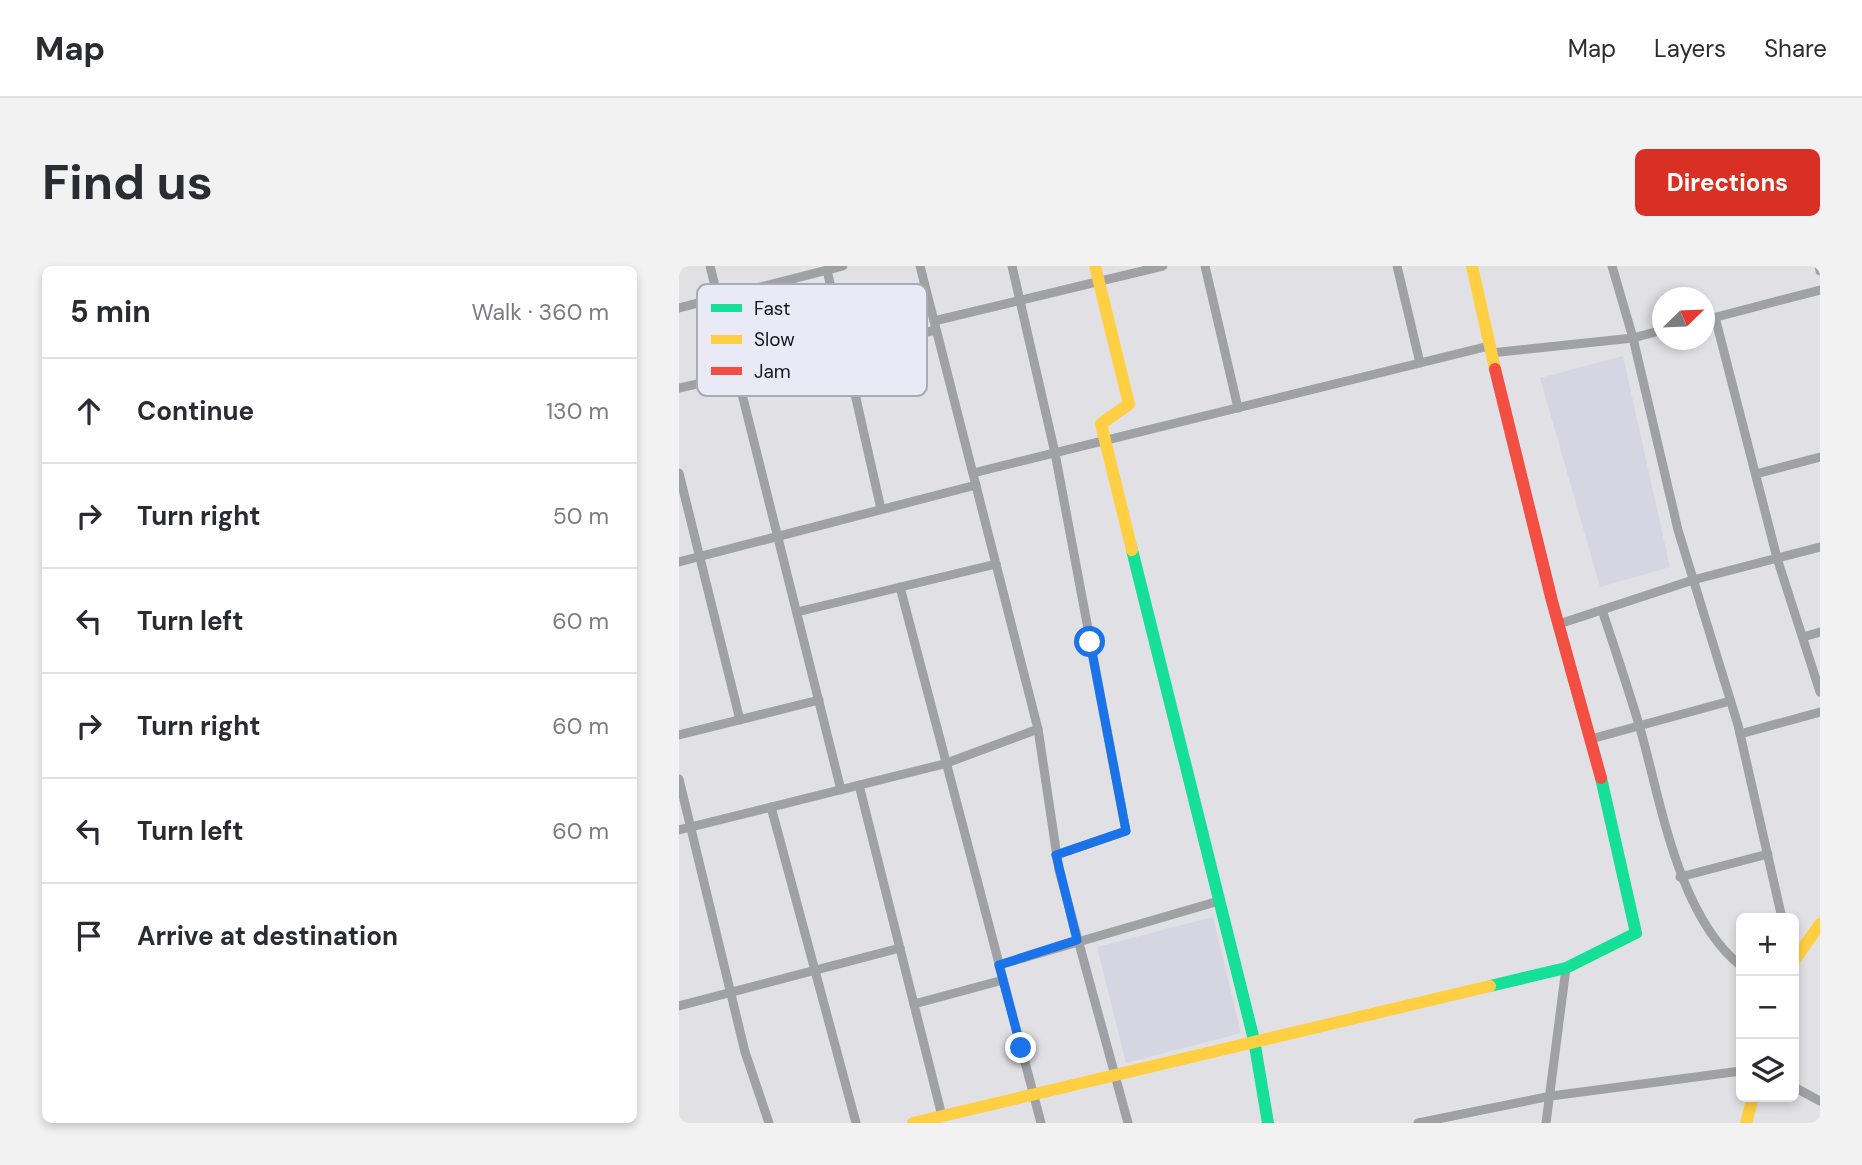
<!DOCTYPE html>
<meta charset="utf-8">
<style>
body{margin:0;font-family:"DM Sans",sans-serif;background:#f2f2f3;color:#2b2b33}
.controls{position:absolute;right:21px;bottom:21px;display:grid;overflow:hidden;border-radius:10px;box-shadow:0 4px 10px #0003}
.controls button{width:63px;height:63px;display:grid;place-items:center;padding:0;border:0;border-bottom:2px solid #e1e1e2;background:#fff;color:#2b2b33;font:35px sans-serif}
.compass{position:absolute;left:973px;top:21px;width:63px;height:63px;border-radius:50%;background:#fff;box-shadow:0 4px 10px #0003;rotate:67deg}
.stop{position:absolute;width:21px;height:21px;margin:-16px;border:5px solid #1a73e8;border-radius:50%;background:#fff}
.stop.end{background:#1a73e8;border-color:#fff;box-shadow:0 2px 7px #0008}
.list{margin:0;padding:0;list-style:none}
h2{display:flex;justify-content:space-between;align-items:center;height:91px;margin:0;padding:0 28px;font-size:30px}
h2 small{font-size:23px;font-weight:400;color:#7c7c81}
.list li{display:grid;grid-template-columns:46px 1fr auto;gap:21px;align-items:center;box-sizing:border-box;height:105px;padding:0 28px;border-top:2px solid #e1e1e2}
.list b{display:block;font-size:26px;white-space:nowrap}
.list em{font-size:23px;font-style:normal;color:#7c7c81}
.icon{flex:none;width:38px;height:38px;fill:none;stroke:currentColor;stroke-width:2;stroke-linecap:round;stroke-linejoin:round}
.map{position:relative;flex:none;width:1141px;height:857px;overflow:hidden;border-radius:10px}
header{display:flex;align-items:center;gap:42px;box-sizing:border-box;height:98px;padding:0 35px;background:#fff;border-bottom:2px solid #e1e1e2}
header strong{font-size:33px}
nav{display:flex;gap:38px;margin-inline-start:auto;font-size:24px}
.intro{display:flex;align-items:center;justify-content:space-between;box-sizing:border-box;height:168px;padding:0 42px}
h1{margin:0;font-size:49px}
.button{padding:18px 32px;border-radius:10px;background:#d93025;color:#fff;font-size:24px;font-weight:700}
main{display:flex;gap:42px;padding:0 42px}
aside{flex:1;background:#fff;border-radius:10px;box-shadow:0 4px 10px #0003}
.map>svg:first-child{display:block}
.built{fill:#d6d6e3}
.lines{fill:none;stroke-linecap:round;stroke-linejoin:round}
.street{stroke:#a0a1a4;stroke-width:9}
.fast{stroke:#16e098;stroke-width:12}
.slow{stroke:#ffcf43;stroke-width:12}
.jam{stroke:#f24e42;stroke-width:12}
.route{stroke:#1a73e8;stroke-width:9}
.key{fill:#eaeaf6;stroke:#aaaab4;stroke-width:2}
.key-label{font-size:19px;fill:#16161a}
</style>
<header>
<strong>Map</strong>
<nav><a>Map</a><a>Layers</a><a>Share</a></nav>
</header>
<div class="intro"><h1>Find us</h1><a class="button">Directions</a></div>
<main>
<aside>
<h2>5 min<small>Walk · 360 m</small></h2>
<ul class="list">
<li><svg class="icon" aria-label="ahead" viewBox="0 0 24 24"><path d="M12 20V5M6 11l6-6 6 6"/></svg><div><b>Continue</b></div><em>130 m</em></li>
<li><svg class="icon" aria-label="right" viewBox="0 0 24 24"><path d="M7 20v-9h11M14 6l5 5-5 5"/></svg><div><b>Turn right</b></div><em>50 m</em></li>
<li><svg class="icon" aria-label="left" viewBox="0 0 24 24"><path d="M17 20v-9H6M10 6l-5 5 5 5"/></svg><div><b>Turn left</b></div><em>60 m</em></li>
<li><svg class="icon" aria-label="right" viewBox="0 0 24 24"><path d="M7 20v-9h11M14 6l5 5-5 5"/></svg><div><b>Turn right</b></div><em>60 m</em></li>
<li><svg class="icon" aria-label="left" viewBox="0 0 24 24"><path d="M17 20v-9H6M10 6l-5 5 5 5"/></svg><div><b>Turn left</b></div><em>60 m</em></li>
<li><svg class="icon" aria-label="arrive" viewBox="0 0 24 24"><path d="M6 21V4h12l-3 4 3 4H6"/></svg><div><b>Arrive at destination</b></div></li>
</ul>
</aside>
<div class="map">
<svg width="1141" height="857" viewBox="0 0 1141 857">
<rect width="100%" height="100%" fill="#e0e0e5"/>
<g class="built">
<polygon points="944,90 991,301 921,321 861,112"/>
<polygon points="534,651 562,767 447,797 418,681"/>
</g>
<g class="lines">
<g class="street">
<polyline points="31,0 162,524"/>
<polyline points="241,0 359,463 380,604 449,857"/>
<polyline points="333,0 376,187 447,565 377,589"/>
<polyline points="526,0 559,142"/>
<polyline points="718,0 741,97"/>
<polyline points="933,0 954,72 999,264 1059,459 1103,652"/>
<polyline points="1140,0 1141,5"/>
<polyline points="148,4 202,243"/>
<polyline points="0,42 164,0"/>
<polyline points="1036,51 1098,292 1141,426"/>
<polyline points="1026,54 1141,24"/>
<polyline points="255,55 484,0"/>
<polyline points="812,87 954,72 984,64"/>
<polyline points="0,122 257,64"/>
<polyline points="0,207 61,454"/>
<polyline points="294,207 810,80"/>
<polyline points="1077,208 1141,191"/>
<polyline points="0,296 297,219"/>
<polyline points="221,321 362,857"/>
<path d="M 923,344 C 936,383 949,422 961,462 C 982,536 999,650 1062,700"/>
<polyline points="118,346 317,298"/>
<polyline points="880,358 1014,314 1141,281"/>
<polyline points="1124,371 1141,366"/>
<polyline points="1061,468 1141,446"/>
<polyline points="0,469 140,434"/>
<polyline points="912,473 1051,435"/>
<polyline points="0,513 66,786 90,857"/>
<polyline points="180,519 263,850"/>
<polyline points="92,541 177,857"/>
<polyline points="0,564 265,498 359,463"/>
<polyline points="1001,611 1089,588"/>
<polyline points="320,699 540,635"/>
<polyline points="235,738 324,714"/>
<polyline points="0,740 221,682"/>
<polyline points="1115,821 1141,835"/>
<polyline points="739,857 872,830 1062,805"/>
<polyline points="867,857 887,702"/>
</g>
<g class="fast">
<polyline points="453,284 575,774 589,857"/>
<polyline points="811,720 887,702 957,667 922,512"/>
</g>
<g class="slow">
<polyline points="416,0 450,138 422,158 453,284"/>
<polyline points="793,0 816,103"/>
<polyline points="1115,695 1141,658"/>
<polyline points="234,857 811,720"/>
<polyline points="1067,857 1074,831"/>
</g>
<polyline class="jam" points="816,103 873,335 922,512"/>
</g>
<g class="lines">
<polyline class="route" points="342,782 320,699 398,674 377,589 447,565 411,376"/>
</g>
<rect x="18" y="18" width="230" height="112" rx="10" class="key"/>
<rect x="32" y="38" width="31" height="8" fill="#16e098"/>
<rect x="32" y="69" width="31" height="9" fill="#ffcf43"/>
<rect x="32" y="101" width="31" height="8" fill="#f24e42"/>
<g class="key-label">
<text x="75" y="49">Fast</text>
<text x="75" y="80">Slow</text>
<text x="75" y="112">Jam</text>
</g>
</svg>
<div class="controls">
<button>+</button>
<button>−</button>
<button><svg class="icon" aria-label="layers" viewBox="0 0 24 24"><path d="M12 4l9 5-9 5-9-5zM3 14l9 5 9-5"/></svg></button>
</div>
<svg class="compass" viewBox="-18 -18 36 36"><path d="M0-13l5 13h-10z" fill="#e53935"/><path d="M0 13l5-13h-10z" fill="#7c7c81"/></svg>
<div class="stop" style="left:411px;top:376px"></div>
<div class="stop end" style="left:342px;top:782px"></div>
</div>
</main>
